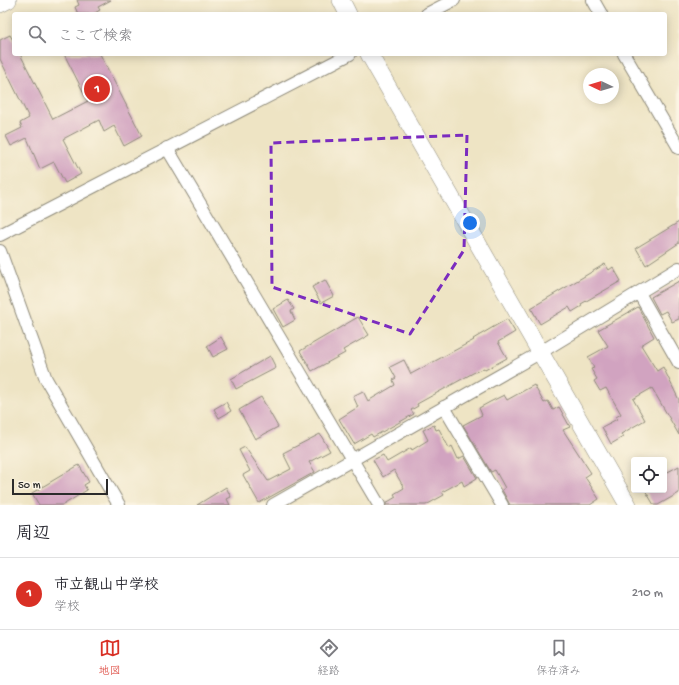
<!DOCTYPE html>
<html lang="ja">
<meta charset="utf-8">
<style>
body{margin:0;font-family:"Gochi Hand","Klee One",sans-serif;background:#f7f7f7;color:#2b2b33}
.controls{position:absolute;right:12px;bottom:12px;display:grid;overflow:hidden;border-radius:4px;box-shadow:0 2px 10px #0003}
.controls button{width:36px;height:36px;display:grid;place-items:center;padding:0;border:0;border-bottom:1px solid #e1e1e2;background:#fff;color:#2b2b33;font:20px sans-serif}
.compass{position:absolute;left:583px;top:68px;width:36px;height:36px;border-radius:50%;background:#fff;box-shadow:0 2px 10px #0003;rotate:274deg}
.scale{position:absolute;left:12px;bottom:10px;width:96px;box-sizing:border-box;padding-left:4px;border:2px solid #2b2b2b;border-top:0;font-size:11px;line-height:14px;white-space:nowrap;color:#2b2b2b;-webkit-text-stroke:3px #fcf5e5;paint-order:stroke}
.you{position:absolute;left:470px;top:223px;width:14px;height:14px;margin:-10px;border:3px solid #fff;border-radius:50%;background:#1a73e8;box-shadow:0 0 0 6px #1a73e833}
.badge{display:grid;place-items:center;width:26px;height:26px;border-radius:50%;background:#d93025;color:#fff;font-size:13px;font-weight:700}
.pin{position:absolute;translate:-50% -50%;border:2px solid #fff;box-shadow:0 1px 4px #0006}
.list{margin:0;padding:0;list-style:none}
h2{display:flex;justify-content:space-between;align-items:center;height:52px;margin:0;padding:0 16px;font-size:17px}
h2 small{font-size:13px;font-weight:400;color:#7c7c81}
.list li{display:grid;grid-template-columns:26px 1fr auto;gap:12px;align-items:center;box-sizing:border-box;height:72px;padding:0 16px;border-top:1px solid #e1e1e2}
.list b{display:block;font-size:15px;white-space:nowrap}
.list p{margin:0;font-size:13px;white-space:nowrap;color:#7c7c81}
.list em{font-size:13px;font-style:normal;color:#7c7c81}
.icon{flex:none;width:22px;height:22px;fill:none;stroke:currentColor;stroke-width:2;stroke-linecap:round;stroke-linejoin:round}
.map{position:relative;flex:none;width:679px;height:505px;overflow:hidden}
.search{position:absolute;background:#fff;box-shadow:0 2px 10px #0003;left:12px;right:12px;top:12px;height:44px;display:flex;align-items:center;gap:10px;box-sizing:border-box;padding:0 14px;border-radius:4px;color:#7c7c81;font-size:15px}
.sheet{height:124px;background:#fff}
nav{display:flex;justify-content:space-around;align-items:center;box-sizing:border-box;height:56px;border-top:1px solid #e1e1e2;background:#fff;font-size:11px;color:#7c7c81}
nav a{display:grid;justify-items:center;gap:2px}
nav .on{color:#d93025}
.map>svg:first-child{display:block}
.building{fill:#d1a3c0}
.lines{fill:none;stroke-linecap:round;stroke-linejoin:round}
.street-casing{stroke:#8c8878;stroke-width:14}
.secondary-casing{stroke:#8c8878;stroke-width:18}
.street{stroke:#fff;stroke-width:12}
.secondary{stroke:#fff;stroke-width:17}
.marked{fill:none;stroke:#7b2cbf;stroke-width:3;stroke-dasharray:8 5;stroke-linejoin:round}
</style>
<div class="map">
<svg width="679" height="505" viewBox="0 0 679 505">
<rect width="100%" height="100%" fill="#fcf5e5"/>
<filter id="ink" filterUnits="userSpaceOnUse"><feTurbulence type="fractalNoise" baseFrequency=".025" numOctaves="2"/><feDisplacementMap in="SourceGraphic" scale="8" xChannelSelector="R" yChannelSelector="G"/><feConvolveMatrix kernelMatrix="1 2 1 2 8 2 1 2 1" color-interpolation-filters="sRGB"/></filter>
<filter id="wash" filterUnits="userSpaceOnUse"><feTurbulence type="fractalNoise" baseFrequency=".012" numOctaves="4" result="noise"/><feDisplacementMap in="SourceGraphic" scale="16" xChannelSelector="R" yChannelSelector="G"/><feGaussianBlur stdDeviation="0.9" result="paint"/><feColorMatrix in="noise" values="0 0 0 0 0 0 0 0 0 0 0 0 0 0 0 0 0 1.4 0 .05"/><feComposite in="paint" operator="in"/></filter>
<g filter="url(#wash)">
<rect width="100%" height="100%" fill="#eee4c4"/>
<g id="blocks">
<g class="building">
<polygon points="77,0 111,0 98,7 100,10 93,14 78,14 75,7 79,5"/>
<polygon points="10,35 14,42 14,54 20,54 53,119 88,101 64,54 100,54 142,136 124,146 114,126 104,132 99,120 63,139 81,174 65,183 54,162 40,169 27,138 11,146 6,136 22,128 20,123 29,118 0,59 0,40"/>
<polygon points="679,222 679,243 646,265 636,248"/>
<polygon points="605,264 609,270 613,267 621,281 581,304 582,306 572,312 569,307 540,324 531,308"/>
<polygon points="325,280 334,296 321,303 312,287"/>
<polygon points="679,281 679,319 672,322 666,311 660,314 651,297"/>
<polygon points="288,300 294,309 291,311 295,320 283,327 273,309"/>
<polygon points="638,307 654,337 641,345 657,371 663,367 679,400 679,435 652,388 633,399 645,420 621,434 623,437 611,444 602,427 617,419 616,417 621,414 606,388 600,391 594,381 597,379 591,369 594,368 588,357 608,346 598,330"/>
<polygon points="358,317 369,335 343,350 345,353 312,371 300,351"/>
<polygon points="507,319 515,332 498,342 507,358 485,370 484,368 473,373 417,404 418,406 411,410 414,414 373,437 371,434 354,444 339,419 358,407 353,396 363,391 368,401 395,385 393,380 396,378 390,367 404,360 411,374 474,340 473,339"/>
<polygon points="221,337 228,349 213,357 207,346"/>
<polygon points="270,356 276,368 236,389 231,379"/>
<polygon points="534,385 544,403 548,401 553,410 559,407 570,427 563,430 591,473 585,477 599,499 590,505 510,505 502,490 505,488 495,470 491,472 463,425 482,415 479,408 490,402 504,395 507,400"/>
<polygon points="261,397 278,427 255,439 239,410"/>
<polygon points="226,402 231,411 219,418 214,409"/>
<polygon points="434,425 436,430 439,429 449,448 452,446 458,459 464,456 477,478 464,486 462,481 442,492 444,495 426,505 386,505 386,503 396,497 394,494 404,488 394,470 383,477 373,460 383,455 387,462 411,448 412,450 428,440 423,430"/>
<polygon points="320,434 330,451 309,462 315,472 259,503 243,475 250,471 239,450 245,447 268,481 291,469 283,453"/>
<polygon points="79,465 89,482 84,485 87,490 63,505 39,505 32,493"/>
<polygon points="679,466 679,493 658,505 654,505 645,490 664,490 664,474"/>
<polygon points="226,487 231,497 227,499 230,505 197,505"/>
</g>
</g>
</g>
<g filter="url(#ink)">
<use href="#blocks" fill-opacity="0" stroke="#8c8878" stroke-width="1"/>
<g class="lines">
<defs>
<g id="street">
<polyline points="593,0 601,14"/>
<polyline points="427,14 454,0"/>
<polyline points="624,54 679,148"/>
<polyline points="167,148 379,505"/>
<polyline points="0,235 350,54"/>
<polyline points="0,251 46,379 119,505"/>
<polyline points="639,293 679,363"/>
<polyline points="444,407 502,505"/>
<polyline points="273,505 541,352 679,268"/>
</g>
<g id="secondary">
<polyline points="341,0 348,14"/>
<polyline points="0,4 8,0"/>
<polyline points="369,54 628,505"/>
</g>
</defs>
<use href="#street" class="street-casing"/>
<use href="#secondary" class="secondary-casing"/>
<use href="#street" class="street"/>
<use href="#secondary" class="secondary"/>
</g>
</g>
<path class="marked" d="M 467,135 L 464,250 L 410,334 L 272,287 L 271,143 Z"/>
</svg>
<div class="controls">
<button><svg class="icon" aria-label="locate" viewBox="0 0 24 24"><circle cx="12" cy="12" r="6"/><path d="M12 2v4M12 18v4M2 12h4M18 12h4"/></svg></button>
</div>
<svg class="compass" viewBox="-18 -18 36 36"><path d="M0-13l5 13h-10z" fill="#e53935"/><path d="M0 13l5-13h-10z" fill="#7c7c81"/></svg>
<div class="scale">50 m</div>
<div class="you"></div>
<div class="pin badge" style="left:97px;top:89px">1</div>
<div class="search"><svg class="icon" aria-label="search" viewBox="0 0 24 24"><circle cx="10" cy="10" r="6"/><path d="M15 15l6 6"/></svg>ここで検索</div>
</div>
<section class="sheet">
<h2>周辺<small></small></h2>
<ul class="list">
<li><span class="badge">1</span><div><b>市立観山中学校</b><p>学校</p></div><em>210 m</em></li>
</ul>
</section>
<nav>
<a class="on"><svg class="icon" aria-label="map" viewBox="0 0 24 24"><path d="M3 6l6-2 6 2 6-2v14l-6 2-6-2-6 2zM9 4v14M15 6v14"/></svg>地図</a>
<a><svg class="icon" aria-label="directions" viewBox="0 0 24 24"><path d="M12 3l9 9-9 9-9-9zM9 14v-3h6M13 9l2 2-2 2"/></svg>経路</a>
<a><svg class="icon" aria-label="saved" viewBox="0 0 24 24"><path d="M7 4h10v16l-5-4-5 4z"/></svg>保存済み</a>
</nav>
